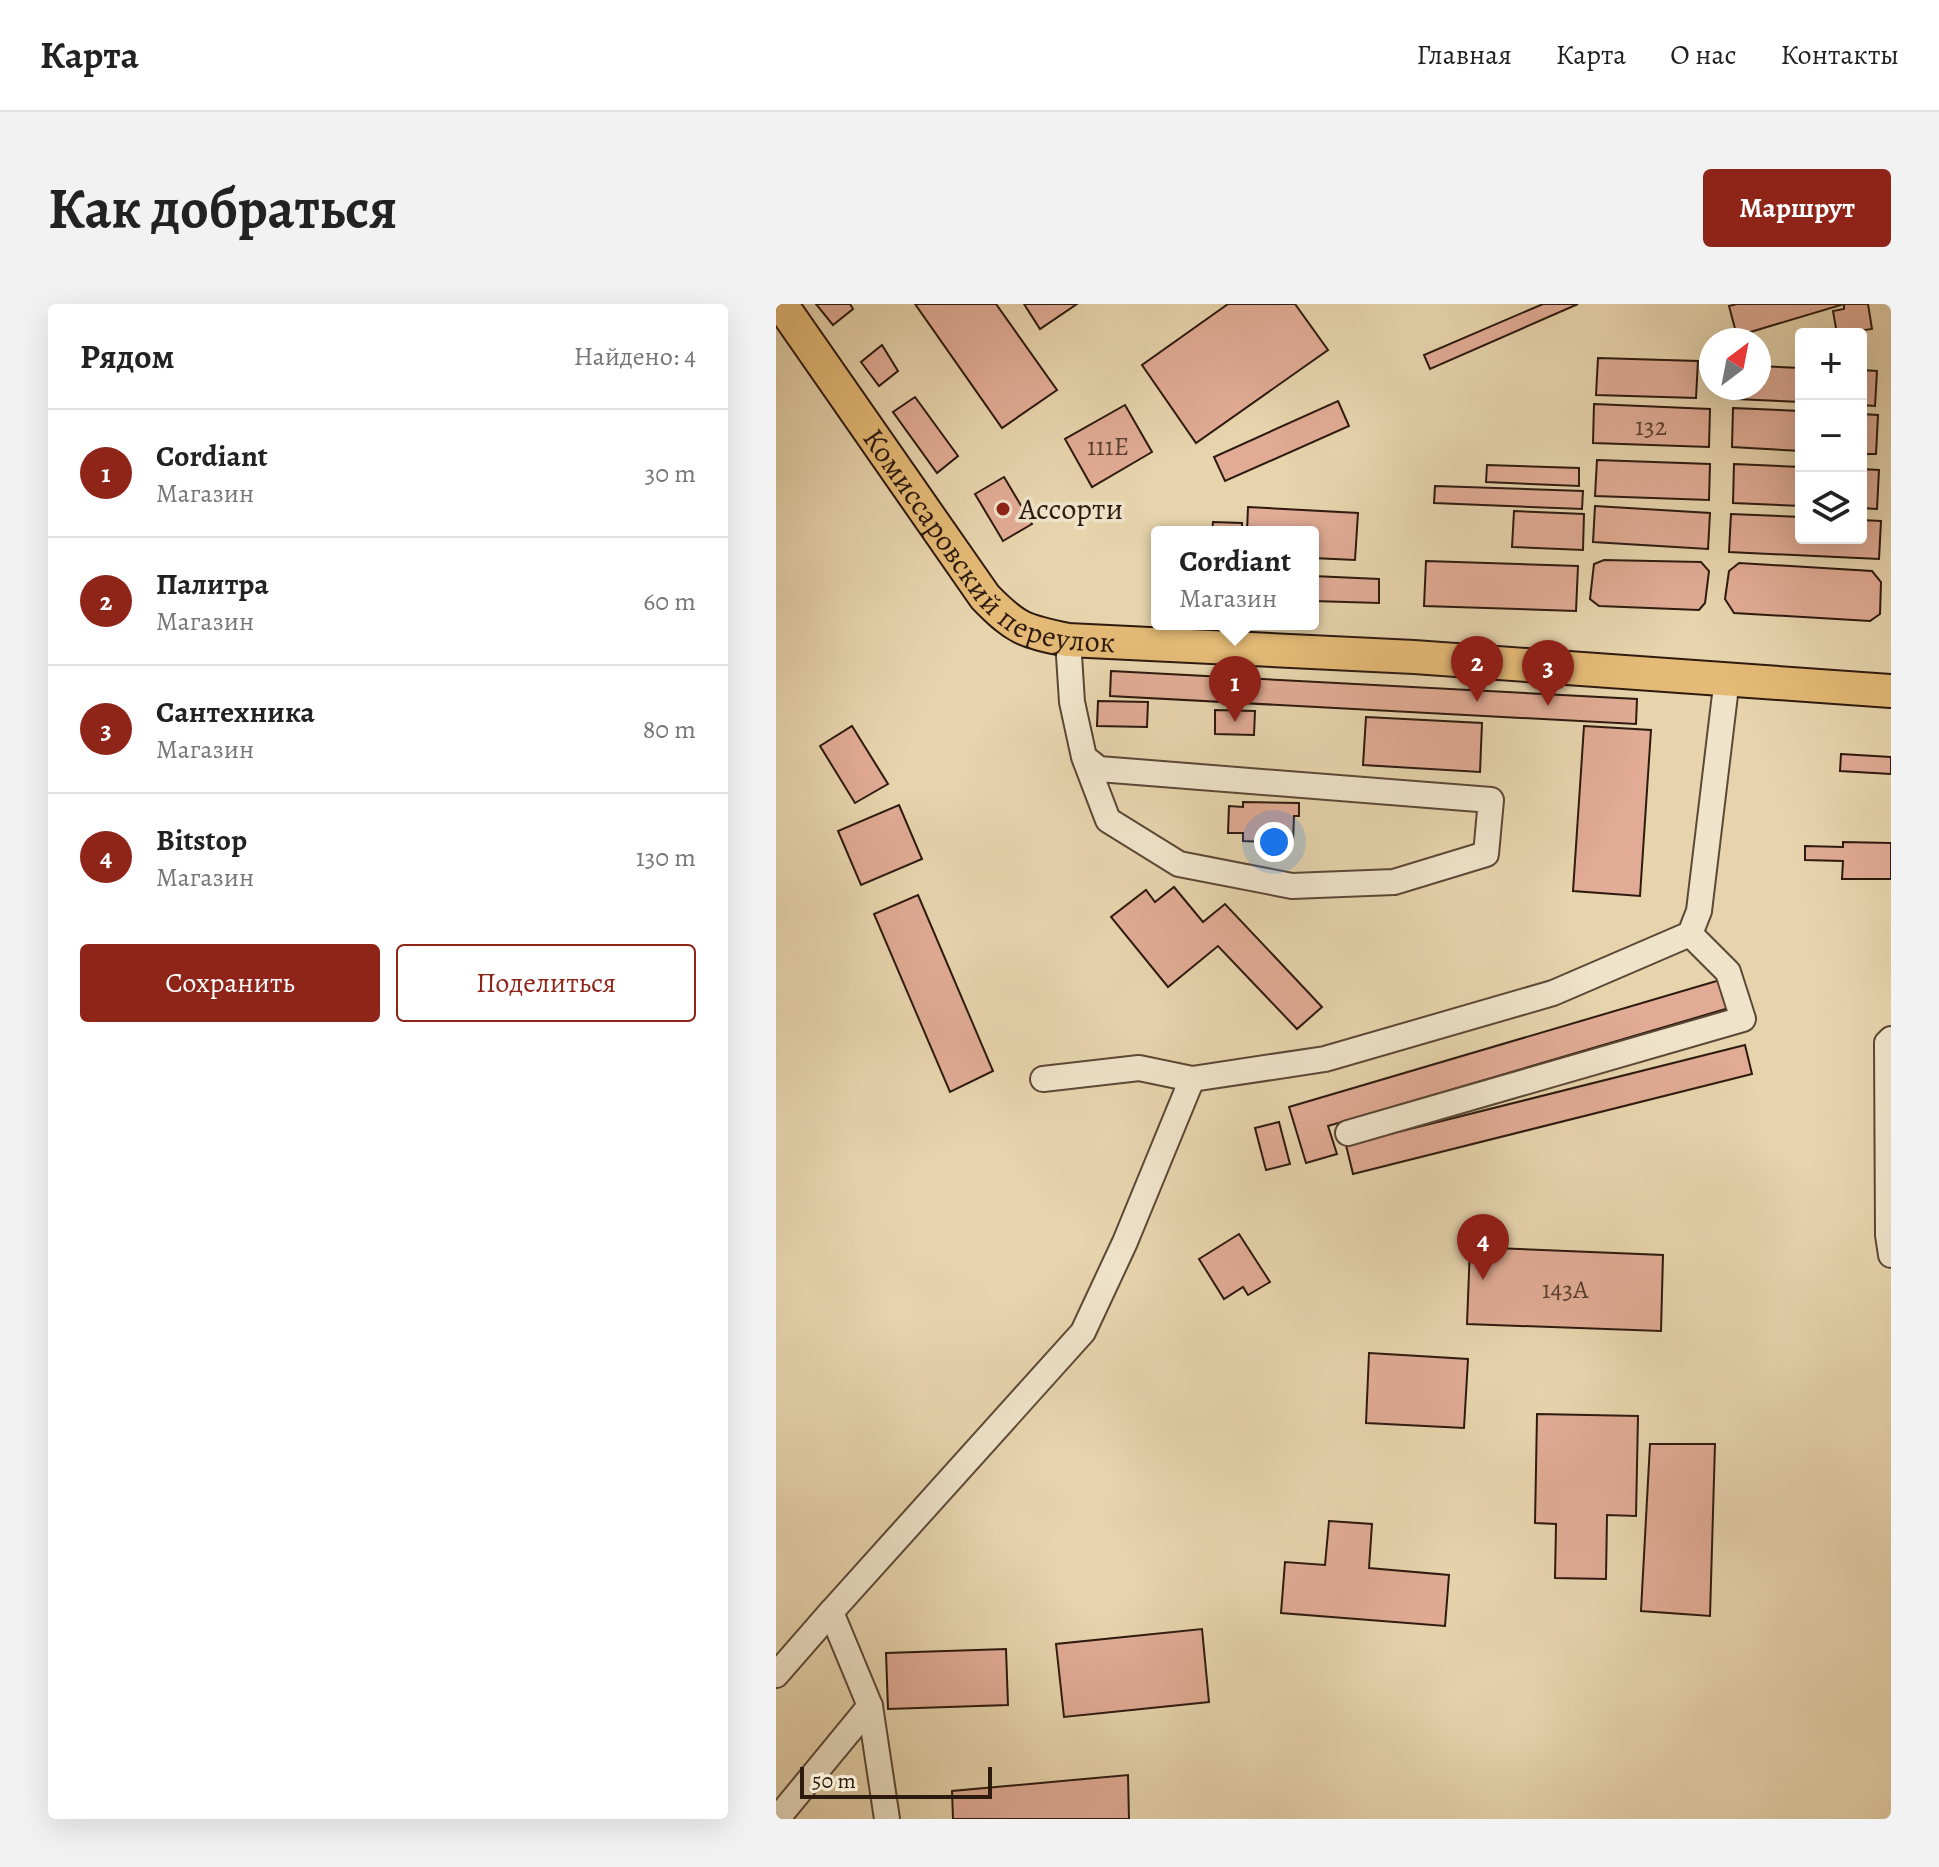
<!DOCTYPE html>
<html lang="ru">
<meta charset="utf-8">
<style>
body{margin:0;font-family:Alegreya,serif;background:#f2f2f2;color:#222}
.controls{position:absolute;right:24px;top:24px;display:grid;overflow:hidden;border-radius:8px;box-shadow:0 8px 32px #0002}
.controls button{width:72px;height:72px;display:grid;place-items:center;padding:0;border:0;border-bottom:2px solid #e0e0e0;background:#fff;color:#222;font:40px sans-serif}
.compass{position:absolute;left:923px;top:24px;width:72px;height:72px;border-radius:50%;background:#fff;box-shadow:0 8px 32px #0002;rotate:32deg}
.scale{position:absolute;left:24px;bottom:20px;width:192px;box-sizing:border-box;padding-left:8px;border:4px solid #2d1a0f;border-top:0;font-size:22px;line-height:28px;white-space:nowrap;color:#2d1a0f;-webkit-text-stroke:6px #efe3ca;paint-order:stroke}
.you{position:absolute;left:498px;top:538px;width:28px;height:28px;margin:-20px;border:6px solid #fff;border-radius:50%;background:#1a73e8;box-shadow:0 0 0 12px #1a73e833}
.badge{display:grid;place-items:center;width:52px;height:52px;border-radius:50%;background:#8f2418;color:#fff;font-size:26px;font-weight:700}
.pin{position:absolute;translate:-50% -66px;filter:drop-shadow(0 2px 4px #0008)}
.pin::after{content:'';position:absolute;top:42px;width:28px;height:24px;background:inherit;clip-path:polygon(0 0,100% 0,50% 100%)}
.popup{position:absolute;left:375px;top:222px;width:168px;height:104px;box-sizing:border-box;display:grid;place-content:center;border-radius:8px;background:#fff;filter:drop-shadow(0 2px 6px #0005);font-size:26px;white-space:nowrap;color:#767676}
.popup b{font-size:30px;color:#222}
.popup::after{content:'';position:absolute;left:50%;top:100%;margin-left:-16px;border:16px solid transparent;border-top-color:#fff}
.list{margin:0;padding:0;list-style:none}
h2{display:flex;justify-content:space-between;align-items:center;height:104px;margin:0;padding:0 32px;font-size:34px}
h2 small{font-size:26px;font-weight:400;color:#767676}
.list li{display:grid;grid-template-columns:52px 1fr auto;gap:24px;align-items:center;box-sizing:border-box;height:128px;padding:0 32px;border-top:2px solid #e0e0e0}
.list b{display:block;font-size:30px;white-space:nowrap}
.list p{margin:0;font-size:26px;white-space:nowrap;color:#767676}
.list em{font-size:26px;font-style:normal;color:#767676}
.actions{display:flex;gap:16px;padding:24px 32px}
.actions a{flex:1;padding:18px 0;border:2px solid #8f2418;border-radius:8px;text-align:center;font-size:28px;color:#8f2418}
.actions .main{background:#8f2418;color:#fff}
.icon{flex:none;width:44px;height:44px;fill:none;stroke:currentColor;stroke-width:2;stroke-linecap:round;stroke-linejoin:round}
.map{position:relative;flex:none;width:1115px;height:1515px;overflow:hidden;border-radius:8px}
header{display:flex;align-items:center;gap:48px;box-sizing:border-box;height:112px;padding:0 40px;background:#fff;border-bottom:2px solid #e0e0e0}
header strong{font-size:38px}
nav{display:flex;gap:44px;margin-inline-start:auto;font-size:28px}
.intro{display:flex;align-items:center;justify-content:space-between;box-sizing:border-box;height:192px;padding:0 48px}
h1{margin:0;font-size:56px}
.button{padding:20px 36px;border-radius:8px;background:#8f2418;color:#fff;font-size:28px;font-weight:700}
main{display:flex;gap:48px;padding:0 48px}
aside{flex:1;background:#fff;border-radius:8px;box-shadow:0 8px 32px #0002}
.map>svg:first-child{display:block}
.building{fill:#e1ab95;stroke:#2d1a0f;stroke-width:2}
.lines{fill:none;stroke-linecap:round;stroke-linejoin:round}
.minor-casing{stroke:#5c4836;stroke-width:28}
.major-casing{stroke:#2d1a0f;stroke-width:36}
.minor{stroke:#efe3ca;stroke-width:24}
.major{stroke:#e4ba76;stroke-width:32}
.poi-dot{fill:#8f2418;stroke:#efe3ca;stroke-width:3}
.labels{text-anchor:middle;stroke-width:7;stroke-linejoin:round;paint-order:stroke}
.number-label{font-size:26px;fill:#5a3e30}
.poi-label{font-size:30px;fill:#2d1a0f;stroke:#efe3ca;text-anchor:start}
.street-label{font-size:30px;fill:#2d1a0f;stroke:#efe3ca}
</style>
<header>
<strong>Карта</strong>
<nav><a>Главная</a><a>Карта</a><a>О нас</a><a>Контакты</a></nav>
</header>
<div class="intro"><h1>Как добраться</h1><a class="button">Маршрут</a></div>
<main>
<aside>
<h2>Рядом<small>Найдено: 4</small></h2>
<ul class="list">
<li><span class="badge">1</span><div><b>Cordiant</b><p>Магазин</p></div><em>30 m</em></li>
<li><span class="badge">2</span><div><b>Палитра</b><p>Магазин</p></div><em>60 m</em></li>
<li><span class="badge">3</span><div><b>Сантехника</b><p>Магазин</p></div><em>80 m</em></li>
<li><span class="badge">4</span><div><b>Bitstop</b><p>Магазин</p></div><em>130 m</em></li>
</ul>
<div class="actions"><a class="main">Сохранить</a><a>Поделиться</a></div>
</aside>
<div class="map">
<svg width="1115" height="1515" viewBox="0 0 1115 1515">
<rect width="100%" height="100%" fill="#e7d4ad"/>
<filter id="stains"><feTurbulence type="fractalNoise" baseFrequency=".0025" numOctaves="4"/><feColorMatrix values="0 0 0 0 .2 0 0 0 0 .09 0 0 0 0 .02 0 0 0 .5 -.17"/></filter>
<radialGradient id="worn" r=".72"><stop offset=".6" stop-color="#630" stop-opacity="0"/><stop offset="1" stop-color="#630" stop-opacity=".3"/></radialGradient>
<g class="building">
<polygon points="40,0 74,0 77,5 57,21"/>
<polygon points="139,0 220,0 281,86 226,124"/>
<polygon points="248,0 301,0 264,25"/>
<polygon points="452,0 519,0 552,46 420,139 366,61"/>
<polygon points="767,0 802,0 654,65 648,51"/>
<polygon points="961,0 1092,0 1096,25 1061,30 1057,7 1068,5 1068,0 961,32 953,2"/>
<polygon points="106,41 122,67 103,82 85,58"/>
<polygon points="822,54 922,57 920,94 820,91"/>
<polygon points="983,62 1025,64 1025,98 960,95 960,84 983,84"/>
<polygon points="1085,66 1101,67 1099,102 1085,101"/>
<polygon points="139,93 182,152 161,169 117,108"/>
<polygon points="562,97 573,122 449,177 438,153"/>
<polygon points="818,100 934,105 933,143 817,139"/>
<polygon points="349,101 376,148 316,183 289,135"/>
<polygon points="957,104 1025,107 1025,147 956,143"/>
<polygon points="1085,110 1102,111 1100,150 1085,150"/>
<polygon points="821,156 934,160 933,196 819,192"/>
<polygon points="958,160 1025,163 1025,202 957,199"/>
<polygon points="711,161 803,164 803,182 710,178"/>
<polygon points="1085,165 1103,166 1101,205 1085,204"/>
<polygon points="228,173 256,220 227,237 199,190"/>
<polygon points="659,182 807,187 806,205 658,199"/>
<polygon points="819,202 934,209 932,245 817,238"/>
<polygon points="472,203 582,209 579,256 537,254 537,228 471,228"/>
<polygon points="738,207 808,210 807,246 736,243"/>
<polygon points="955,210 1025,213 1025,234 1085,234 1085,216 1105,217 1103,255 953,248"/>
<polygon points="437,218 466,219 466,228 436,228"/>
<polygon points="828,256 925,258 933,267 929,299 923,306 823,302 814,295 818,260"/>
<polygon points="650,257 802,262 800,307 648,302"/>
<polygon points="963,259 1096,267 1105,278 1104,310 1094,317 958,309 949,295 953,267"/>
<polygon points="537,272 603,275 603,299 537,297"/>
<polygon points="335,367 861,395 860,420 334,392"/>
<polygon points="322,397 372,398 371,423 321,422"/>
<polygon points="439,406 479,407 478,431 439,430"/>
<polygon points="590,413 706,419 704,468 587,461"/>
<polygon points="76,422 112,480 79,499 44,442"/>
<polygon points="808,422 875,426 864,592 797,587"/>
<polygon points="1065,450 1115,453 1115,470 1064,467"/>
<polygon points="467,498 523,499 523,512 518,512 517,539 467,537 467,529 452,529 453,502 467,503"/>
<polygon points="123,501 146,555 85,581 62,527"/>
<polygon points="1067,538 1115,539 1115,575 1066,575 1067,557 1029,556 1029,542 1067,543"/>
<polygon points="398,583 427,618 449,600 546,703 521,725 442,642 392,683 335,613 370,586 379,598"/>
<polygon points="142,591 217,767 174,788 98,610"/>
<polygon points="944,676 953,704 552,822 561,850 530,859 513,803"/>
<polygon points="969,741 976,770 577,870 570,841"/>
<polygon points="503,818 514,860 490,866 479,824"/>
<polygon points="463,930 494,978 472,991 467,983 448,995 423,955"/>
<polygon points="694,943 887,951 885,1027 691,1020"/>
<polygon points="593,1049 692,1055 688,1124 590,1119"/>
<polygon points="761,1110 862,1112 860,1212 831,1211 830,1275 779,1274 780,1220 759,1219"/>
<polygon points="874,1140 939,1140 934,1312 865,1307"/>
<polygon points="553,1217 596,1220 593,1264 673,1271 669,1322 505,1309 509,1258 549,1261"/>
<polygon points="426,1325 433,1398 288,1413 280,1340"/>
<polygon points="230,1345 232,1401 112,1405 110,1349"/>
<polygon points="352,1471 353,1515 177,1515 176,1487"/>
</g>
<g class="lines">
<defs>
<g id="minor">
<polyline points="292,336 296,398 308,453 323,465 715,496 710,550 618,578 516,582 403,560 332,516 308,453"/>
<polyline points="1115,735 1111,739 1112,931 1115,951"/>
<polyline points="267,775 363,764 416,775 549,755 777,689 914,630 923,607 951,374"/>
<polyline points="572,829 967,715 952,668 914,630"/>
<polyline points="0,1371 55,1308"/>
<polyline points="1,1515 94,1402"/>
<polyline points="111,1515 94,1402 55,1308 307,1028 349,938 416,775"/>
</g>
<g id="major">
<path id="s1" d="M 5,0 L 209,293 C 240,325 248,327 292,336 L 638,353 L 1115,387"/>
</g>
</defs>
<use href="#minor" class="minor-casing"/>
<use href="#major" class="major-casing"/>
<use href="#minor" class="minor"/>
<use href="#major" class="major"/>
</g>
<circle class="poi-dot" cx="227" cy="205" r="8"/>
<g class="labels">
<g class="number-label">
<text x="875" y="131">132</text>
<text x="332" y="151">111Е</text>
<text x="789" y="994">143А</text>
</g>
<g class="poi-label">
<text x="243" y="215">Ассорти</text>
</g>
<g class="street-label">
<text dy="10" stroke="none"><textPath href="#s1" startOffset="328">Комиссаровский переулок</textPath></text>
</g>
</g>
<rect width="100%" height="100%" filter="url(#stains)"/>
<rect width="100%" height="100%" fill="url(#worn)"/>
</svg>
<div class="controls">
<button>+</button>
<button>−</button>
<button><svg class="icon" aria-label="layers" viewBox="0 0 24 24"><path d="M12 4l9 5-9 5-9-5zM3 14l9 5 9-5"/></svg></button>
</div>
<svg class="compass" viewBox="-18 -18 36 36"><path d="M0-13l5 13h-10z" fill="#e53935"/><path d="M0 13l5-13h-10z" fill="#767676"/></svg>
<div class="scale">50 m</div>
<div class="you"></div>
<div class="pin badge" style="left:459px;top:418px">1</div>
<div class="popup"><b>Cordiant</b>Магазин</div>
<div class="pin badge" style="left:701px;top:398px">2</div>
<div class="pin badge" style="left:772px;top:402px">3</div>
<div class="pin badge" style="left:707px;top:976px">4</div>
</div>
</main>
